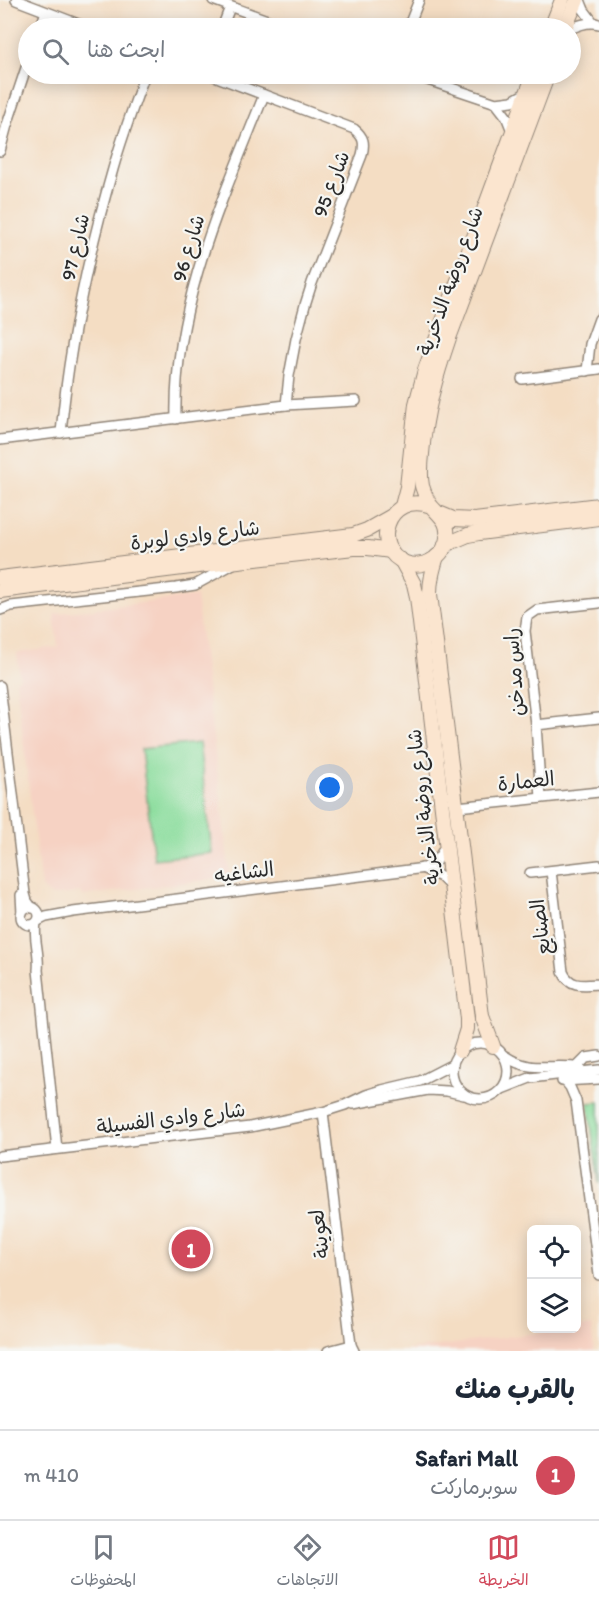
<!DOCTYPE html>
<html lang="ar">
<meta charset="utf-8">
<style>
body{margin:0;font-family:Itim,"Playpen Sans Arabic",sans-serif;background:#f6f6f7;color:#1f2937;direction:rtl}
.controls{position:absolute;right:18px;bottom:18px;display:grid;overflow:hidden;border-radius:9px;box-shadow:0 3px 15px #0003}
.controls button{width:54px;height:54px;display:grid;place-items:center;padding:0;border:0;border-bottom:2px solid #e0e1e3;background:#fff;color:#1f2937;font:30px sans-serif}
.you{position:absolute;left:330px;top:788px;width:21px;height:21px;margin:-15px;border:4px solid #fff;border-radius:50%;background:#1a73e8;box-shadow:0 0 0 9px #1a73e833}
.badge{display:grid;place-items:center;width:39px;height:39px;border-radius:50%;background:#d1495b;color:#fff;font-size:20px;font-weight:700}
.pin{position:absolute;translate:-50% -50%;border:3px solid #fff;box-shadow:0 2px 6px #0006}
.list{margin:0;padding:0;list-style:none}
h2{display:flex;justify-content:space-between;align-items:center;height:78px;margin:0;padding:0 24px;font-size:26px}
h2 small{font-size:20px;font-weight:400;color:#747a83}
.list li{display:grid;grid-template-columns:39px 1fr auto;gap:18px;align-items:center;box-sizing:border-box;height:90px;padding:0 24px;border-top:2px solid #e0e1e3}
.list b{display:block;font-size:22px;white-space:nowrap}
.list p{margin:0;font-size:20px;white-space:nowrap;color:#747a83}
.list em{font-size:20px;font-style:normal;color:#747a83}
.icon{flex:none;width:33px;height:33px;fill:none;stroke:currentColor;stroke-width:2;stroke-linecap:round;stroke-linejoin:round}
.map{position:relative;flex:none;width:599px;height:1351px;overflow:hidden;direction:ltr}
.search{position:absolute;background:#fff;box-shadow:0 3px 15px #0003;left:18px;right:18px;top:18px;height:66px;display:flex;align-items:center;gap:15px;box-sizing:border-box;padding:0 21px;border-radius:33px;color:#747a83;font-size:22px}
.sheet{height:168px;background:#fff}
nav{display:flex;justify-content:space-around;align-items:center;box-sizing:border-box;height:84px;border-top:2px solid #e0e1e3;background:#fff;font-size:16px;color:#747a83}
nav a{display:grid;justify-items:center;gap:3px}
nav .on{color:#d1495b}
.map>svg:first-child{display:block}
.built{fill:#f6d2c3}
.green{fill:#8bdd9d;stroke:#5b8464;stroke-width:1.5}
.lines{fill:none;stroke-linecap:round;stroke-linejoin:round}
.street-casing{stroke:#908477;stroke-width:12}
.secondary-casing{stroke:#908477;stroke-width:16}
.street{stroke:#fff;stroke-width:9}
.secondary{stroke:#fbe5cf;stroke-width:14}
.labels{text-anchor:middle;stroke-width:4.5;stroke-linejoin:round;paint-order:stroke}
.street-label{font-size:20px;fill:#2b2b2b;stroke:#f6f6f2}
</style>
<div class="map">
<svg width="599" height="1351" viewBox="0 0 599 1351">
<rect width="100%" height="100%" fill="#f6f6f2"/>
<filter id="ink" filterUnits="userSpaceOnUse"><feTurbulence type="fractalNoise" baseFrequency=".0167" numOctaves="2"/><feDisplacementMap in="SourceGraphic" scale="12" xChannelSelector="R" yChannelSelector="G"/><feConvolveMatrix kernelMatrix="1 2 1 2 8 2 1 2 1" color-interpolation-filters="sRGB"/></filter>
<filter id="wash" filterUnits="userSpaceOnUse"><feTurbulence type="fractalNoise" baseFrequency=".008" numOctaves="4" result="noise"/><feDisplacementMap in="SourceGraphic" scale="24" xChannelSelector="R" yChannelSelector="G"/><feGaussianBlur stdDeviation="1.35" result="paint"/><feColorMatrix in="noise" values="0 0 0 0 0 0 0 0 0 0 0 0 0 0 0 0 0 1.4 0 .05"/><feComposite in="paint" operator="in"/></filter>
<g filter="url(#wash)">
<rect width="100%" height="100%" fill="#f4ddc3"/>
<g class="built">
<polygon points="196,596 230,877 81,896 81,892 52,896 41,887 16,680 20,679 17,653 58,647 54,614"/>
<polygon points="591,1326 594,1351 400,1351 576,1328"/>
</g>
<g class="green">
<polygon points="199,743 212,853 154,859 141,749"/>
<polygon points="599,1102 599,1184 588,1103"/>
</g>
</g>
<g filter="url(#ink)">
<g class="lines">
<defs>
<g id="street">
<polyline points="16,0 89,28"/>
<polyline points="213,0 289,28"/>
<polyline points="580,0 584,10 593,22"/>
<polyline points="40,28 46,12"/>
<polyline points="222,28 230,7"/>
<polyline points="408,28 419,0"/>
<path d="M 570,29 C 580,24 589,21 599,24"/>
<path d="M 209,74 L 354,129 C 364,137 365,143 362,155 L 312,283 L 305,305 L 296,339 L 289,376 L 286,405"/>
<polyline points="410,74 496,103 512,101 526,93"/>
<polyline points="496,103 506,116 512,131"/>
<polyline points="0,151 7,125 28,62"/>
<polyline points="587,371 590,344 599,319"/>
<polyline points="522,379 599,369"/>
<path d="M 176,419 C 173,305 223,198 264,95"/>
<path d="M 61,433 C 69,344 88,255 113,169 C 122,137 134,105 145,74"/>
<polyline points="0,440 286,405 356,401"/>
<polyline points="0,610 11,606 176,588 195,585 233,564"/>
<polyline points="0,686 25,894 27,901 32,908"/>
<polyline points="536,725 599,718"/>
<polyline points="541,798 536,725 525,631 527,617 537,610 599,603"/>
<polyline points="457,807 599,792"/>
<polyline points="422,868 441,877 452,888"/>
<path d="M 551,871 L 563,972 C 570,988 584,985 599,984"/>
<polyline points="530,873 599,865"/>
<polyline points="21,895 22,913"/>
<circle cx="30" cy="916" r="9"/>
<polyline points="38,921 46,917 73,912 425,868 437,860 446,846"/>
<path d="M 36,923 C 33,938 40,954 38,970 L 57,1149"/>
<circle cx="480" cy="1071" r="28"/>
<path d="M 505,1056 C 531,1074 552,1063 580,1068"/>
<polyline points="577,1067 586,1058 599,1056"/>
<polyline points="562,1081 599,1079"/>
<polyline points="565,1081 570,1087 576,1101 599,1275"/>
<polyline points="502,1089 530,1078 599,1070"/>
<polyline points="353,1104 428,1090 447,1091 464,1095"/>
<polyline points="323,1112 351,1345 354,1351"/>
<polyline points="0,1156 250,1127 323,1112 345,1105 366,1095 382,1090 420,1081 453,1064"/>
<polyline points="328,1351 351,1345"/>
</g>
<g id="secondary">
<polyline points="551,28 562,0"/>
<polyline points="565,28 577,0"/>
<polyline points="402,506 407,487 416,404 425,370 534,74"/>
<path d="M 431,506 C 387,490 369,550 406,563 C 424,569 445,557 447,538 C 449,522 441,517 432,507 C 427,502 424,492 422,486 C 420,476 421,464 422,454 C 425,413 436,376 449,338 L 548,74"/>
<polyline points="441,514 453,519 475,520 599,505"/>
<polyline points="445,545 468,535 479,533 599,518"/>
<path d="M 437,556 C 433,570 430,580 430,594 L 482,1016 L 493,1046"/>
<polyline points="401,560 414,584 417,597 467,1019 467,1029 460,1051"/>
<polyline points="0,578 353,535 367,530 390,517"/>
<polyline points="0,591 238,561 354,548 368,548 391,551"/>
</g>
</defs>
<use href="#street" class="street-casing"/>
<use href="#secondary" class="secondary-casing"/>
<use href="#street" class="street"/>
<use href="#secondary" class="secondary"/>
</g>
</g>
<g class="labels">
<g class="street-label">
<text transform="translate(331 184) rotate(-69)" y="7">شارع 95</text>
<text transform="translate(75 247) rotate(-77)" y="7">شارع 97</text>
<text transform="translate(188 248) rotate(-73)" y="7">شارع 96</text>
<text transform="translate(450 281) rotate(-70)" y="7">شارع روضة الذخرية</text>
<text transform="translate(195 535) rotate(-7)" y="7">شارع وادي لوبرة</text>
<text transform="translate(514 672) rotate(-94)" y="7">راس مدخن</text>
<text transform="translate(526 781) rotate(-6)" y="7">العمارة</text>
<text transform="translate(423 807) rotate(-97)" y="7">شارع روضة الذخرية</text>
<text transform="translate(244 872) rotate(-7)" y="7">الشاغيه</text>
<text transform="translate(540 927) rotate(-97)" y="7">الصنايع</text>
<text transform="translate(171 1118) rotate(-7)" y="7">شارع وادي الفسيلة</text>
<text transform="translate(319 1234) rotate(-97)" y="7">لعوينة</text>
</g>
</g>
</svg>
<div class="controls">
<button><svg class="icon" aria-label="locate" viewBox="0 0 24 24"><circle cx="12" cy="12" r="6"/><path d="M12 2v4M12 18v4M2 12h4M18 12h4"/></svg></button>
<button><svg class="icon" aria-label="layers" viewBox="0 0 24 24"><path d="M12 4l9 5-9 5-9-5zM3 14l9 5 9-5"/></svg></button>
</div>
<div class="you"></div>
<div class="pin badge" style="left:191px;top:1249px">1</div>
<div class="search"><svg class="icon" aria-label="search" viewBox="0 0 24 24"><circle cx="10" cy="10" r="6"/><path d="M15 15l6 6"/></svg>ابحث هنا</div>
</div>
<section class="sheet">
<h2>بالقرب منك<small></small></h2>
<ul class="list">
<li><span class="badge">1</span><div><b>Safari Mall</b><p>سوبرماركت</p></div><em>410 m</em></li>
</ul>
</section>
<nav>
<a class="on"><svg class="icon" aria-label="map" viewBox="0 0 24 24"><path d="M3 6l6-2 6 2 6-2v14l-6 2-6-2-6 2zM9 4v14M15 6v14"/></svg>الخريطة</a>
<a><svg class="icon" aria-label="directions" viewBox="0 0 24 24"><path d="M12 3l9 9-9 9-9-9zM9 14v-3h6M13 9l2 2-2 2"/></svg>الاتجاهات</a>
<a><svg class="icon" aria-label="saved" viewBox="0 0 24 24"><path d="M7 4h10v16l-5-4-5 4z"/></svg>المحفوظات</a>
</nav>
